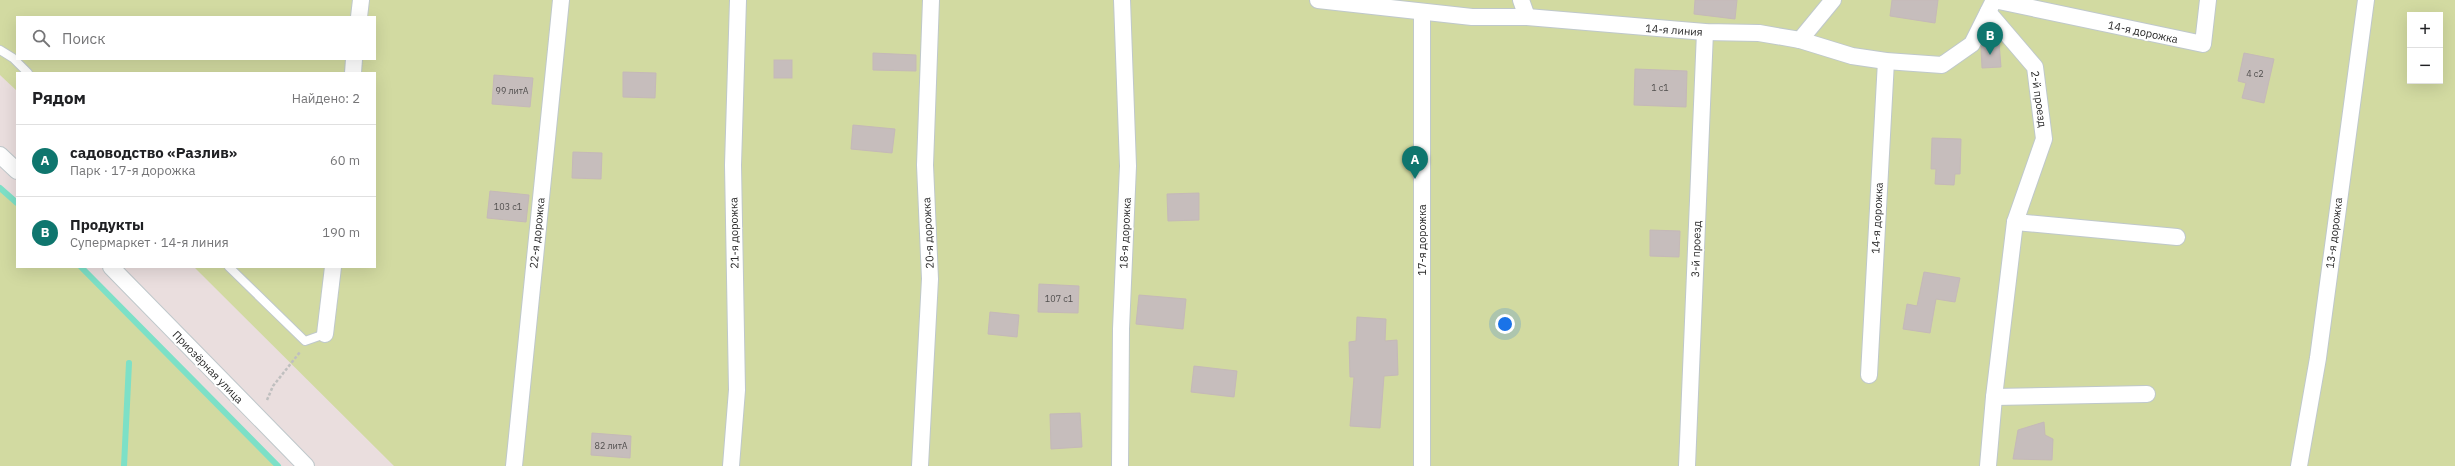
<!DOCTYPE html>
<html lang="ru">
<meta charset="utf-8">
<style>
body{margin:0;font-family:"IBM Plex Sans",sans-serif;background:#f6f6f6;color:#202124}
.controls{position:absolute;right:12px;top:12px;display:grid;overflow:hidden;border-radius:0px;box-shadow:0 4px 16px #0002}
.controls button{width:36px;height:36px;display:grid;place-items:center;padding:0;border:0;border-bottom:1px solid #e0e0e0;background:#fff;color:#202124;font:20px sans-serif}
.you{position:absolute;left:1505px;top:324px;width:14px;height:14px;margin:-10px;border:3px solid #fff;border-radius:50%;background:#1a73e8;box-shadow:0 0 0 6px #1a73e833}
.badge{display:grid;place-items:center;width:26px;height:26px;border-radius:50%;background:#0f766e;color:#fff;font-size:13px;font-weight:700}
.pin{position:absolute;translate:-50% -33px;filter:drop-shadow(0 1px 2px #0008)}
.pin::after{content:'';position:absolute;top:21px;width:14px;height:12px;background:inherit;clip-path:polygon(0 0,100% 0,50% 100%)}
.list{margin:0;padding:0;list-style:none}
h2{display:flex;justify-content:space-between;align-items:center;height:52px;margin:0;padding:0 16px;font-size:17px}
h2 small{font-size:13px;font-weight:400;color:#757577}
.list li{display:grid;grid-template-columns:26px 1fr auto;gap:12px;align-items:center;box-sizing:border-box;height:72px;padding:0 16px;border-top:1px solid #e0e0e0}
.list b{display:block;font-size:15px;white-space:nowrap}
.list p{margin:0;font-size:13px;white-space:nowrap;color:#757577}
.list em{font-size:13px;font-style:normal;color:#757577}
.icon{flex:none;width:22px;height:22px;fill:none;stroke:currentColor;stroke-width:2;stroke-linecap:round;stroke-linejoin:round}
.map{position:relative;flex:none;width:2455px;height:466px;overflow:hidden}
.search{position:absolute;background:#fff;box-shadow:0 4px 16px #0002;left:16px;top:16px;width:360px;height:44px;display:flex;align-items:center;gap:10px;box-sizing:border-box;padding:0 14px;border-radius:0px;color:#757577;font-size:15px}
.panel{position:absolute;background:#fff;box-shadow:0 4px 16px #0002;left:16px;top:72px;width:360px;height:196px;border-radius:0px}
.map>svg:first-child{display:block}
.green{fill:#d2daa1;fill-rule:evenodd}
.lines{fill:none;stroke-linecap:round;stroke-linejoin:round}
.stream{stroke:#7de0c7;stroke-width:6}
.building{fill:#c6bdbc;stroke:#c5b9b8}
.service-casing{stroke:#bfc8cb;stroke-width:10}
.minor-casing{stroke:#bfc8cb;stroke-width:18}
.path{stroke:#bfbfbf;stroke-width:2.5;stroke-dasharray:3 2;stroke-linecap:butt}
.service{stroke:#fff;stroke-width:8}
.minor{stroke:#fff;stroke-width:16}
.labels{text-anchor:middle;stroke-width:4;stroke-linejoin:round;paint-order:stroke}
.number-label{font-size:9px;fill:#514f4e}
.street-label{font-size:11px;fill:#2a2a2a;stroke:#fff}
</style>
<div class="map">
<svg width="2455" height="466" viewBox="0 0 2455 466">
<rect width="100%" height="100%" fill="#eadede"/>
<g class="green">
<path d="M 0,0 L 2455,0 L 2455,466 L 394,466 L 194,267 L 375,267 L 375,73 L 17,73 L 17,91 L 0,75 ZM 2410,15 L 2440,15 L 2440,81 L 2410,81 ZM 17,17 L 375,17 L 375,59 L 17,59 Z"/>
<polygon points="0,188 17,203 17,267 81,267 278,466 0,466"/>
</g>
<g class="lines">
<g class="stream">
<polyline points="0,188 17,203"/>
<polyline points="81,267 278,466"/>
<polyline points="124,466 129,363"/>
</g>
</g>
<g class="building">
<polygon points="1695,0 1737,0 1735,19 1694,14"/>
<polygon points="1892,0 1938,0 1935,23 1890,16"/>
<polygon points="1999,42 2001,67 1982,68 1981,48 1983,43"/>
<polygon points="873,53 916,55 916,71 873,70"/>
<polygon points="2244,53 2274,59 2264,103 2242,98 2246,83 2238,81"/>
<rect x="774" y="60" width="18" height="18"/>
<polygon points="1635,69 1687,71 1686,107 1634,105"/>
<polygon points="623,72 656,73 655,98 623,97"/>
<polygon points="494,75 533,78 530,107 492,104"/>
<polygon points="853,125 895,129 892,153 851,149"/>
<polygon points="1932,138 1961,139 1960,174 1955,174 1954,185 1935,184 1936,169 1931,169"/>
<polygon points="573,152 602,153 601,179 572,178"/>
<polygon points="490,191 529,195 526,222 487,218"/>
<polygon points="1199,193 1199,220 1168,221 1167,194"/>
<polygon points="1650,230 1680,231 1679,257 1650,256"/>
<polygon points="1924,272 1960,278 1955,302 1936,299 1930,333 1903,329 1907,304 1917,306"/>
<polygon points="1039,284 1079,286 1078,313 1038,312"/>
<polygon points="1139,295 1186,299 1183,329 1136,324"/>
<polygon points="990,312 1019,315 1017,337 988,334"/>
<polygon points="1357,317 1386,319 1385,341 1397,340 1398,375 1384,376 1380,428 1350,426 1354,377 1350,377 1349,342 1356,341"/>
<polygon points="1194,366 1237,371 1234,397 1191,392"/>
<polygon points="1080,413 1082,447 1051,449 1050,414"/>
<polygon points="2044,422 2045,435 2053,439 2052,460 2013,459 2018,430"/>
<polygon points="592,433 631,436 630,458 591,455"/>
</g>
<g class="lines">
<defs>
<g id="service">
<polyline points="0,50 13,58 28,73"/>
<polyline points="229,267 305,341 325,334"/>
</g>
<g id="minor">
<polyline points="1318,0 1472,17 1527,17 1705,32 1759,33 1800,40 1852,56 1886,61 1942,65 1972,44 1994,0"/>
<polyline points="1521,0 1527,17"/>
<polyline points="1994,0 2203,44 2208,0"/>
<polyline points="1422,13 1422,466"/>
<polyline points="359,17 361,0"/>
<polyline points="1800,40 1833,0"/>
<polyline points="353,73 354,59"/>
<polyline points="0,155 17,171"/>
<polyline points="2015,222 2177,237"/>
<polyline points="111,267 306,466"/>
<polyline points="325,334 333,267"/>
<polyline points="1869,375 1886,61"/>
<polyline points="1994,397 2147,394"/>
<polyline points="514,466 561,0"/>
<polyline points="731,466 737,390 733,165 738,0"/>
<polyline points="920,466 930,279 925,165 931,0"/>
<polyline points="1120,466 1121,329 1128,166 1122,0"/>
<polyline points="1687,466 1705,32"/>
<polyline points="1988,466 1994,397 2015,222 2044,139 2035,67 1988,12"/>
<polyline points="2299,466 2318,358 2366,0"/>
</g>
</defs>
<use href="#service" class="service-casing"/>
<use href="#minor" class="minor-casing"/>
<polyline class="path" points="267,400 273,386 300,352"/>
<use href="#service" class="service"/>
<use href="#minor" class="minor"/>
</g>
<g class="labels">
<g class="number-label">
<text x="2255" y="77">4 с2</text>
<text x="1660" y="91">1 с1</text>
<text x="512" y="94">99 литА</text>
<text x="508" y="210">103 с1</text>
<text x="1059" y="302">107 с1</text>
<text x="611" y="449">82 литА</text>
</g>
<g class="street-label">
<text transform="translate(1674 30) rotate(4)" y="4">14-я линия</text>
<text transform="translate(2143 32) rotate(12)" y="4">14-я дорожка</text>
<text transform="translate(2039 99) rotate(82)" y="4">2-й проезд</text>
<text transform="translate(1877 218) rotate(-87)" y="4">14-я дорожка</text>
<text transform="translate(537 233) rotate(-84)" y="4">22-я дорожка</text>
<text transform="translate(734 233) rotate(-91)" y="4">21-я дорожка</text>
<text transform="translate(928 233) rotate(-93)" y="4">20-я дорожка</text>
<text transform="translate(1125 233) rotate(-87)" y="4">18-я дорожка</text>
<text transform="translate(2334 233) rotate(-83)" y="4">13-я дорожка</text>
<text transform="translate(1422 240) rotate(-90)" y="4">17-я дорожка</text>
<text transform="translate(1696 249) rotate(-88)" y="4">3-й проезд</text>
<text transform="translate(208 367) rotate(46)" y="4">Приозёрная улица</text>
</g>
</g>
</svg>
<div class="controls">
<button>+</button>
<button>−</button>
</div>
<div class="you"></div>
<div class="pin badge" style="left:1415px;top:179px">A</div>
<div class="pin badge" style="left:1990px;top:55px">B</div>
<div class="search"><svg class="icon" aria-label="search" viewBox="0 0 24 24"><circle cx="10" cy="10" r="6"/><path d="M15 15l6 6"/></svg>Поиск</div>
<section class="panel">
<h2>Рядом<small>Найдено: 2</small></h2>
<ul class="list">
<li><span class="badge">A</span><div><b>садоводство «Разлив»</b><p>Парк · 17-я дорожка</p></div><em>60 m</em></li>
<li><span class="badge">B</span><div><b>Продукты</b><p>Супермаркет · 14-я линия</p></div><em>190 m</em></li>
</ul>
</section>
</div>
